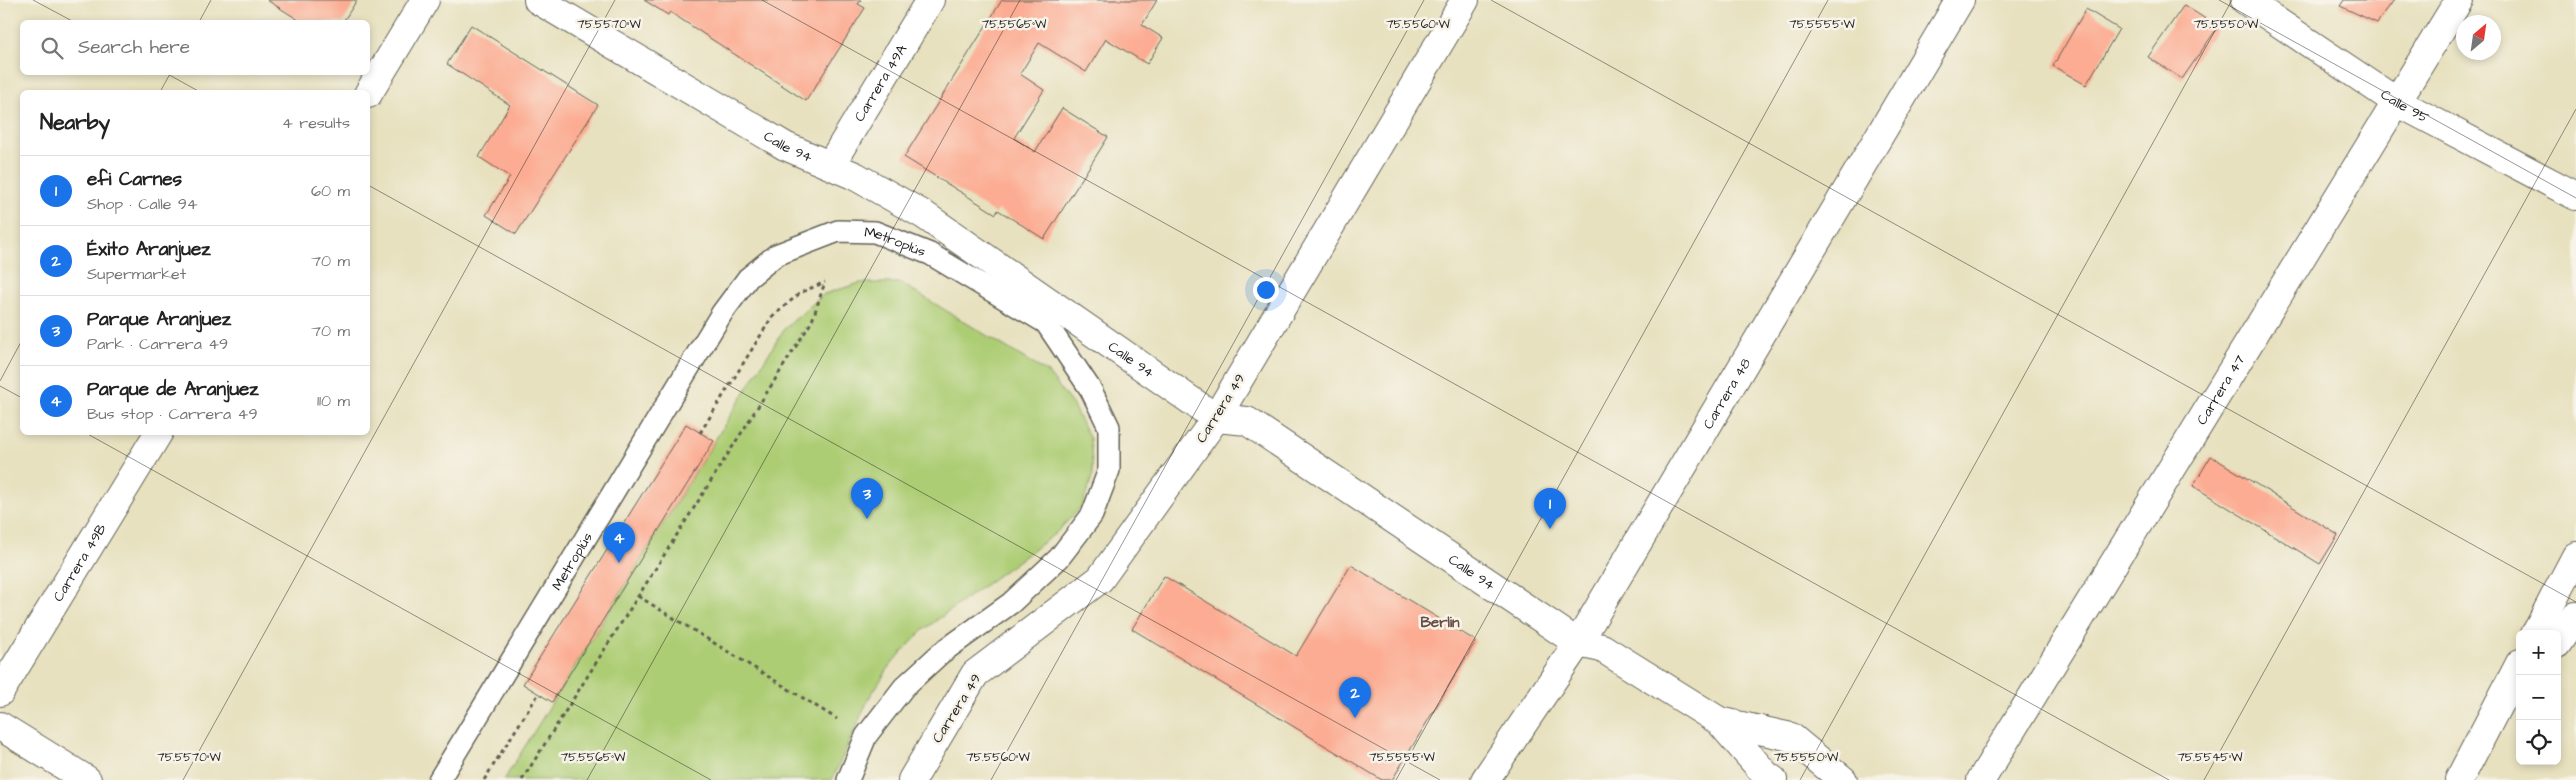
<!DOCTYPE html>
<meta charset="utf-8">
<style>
body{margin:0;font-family:"Architects Daughter",sans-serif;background:#f2f2f2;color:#222}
.controls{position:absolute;right:15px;bottom:15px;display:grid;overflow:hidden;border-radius:8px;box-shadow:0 2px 8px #0003}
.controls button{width:45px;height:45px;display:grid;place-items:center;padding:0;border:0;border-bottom:1px solid #e0e0e0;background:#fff;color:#222;font:25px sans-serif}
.compass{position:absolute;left:2456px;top:15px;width:45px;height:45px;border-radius:50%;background:#fff;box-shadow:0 2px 8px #0003;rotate:29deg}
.you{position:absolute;left:1265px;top:289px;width:18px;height:18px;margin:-12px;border:4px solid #fff;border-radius:50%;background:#1a73e8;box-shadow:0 0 0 8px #1a73e833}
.badge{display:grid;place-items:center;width:32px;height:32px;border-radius:50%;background:#1a73e8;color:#fff;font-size:16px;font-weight:700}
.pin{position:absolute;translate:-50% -41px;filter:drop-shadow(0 1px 2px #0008)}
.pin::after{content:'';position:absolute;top:26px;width:18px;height:15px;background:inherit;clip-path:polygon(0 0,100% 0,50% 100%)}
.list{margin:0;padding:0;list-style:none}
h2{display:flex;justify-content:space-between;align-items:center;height:65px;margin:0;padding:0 20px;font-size:21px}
h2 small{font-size:16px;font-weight:400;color:#767676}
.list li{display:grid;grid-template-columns:32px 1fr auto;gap:15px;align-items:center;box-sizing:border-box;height:70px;padding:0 20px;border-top:1px solid #e0e0e0}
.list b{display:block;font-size:19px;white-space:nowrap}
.list p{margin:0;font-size:16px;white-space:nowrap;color:#767676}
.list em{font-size:16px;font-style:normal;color:#767676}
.icon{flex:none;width:28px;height:28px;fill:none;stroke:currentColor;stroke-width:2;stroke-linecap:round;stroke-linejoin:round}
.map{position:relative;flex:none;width:2576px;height:780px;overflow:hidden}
.search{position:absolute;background:#fff;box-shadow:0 2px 8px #0003;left:20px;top:20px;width:350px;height:55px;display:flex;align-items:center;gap:12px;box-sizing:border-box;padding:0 18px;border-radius:8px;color:#767676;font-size:19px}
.panel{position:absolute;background:#fff;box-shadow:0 2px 8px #0003;left:20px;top:90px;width:350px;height:345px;border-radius:8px}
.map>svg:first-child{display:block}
.green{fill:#adcd75;stroke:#647448}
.building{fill:#fcac92}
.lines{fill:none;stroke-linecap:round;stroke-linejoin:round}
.service-casing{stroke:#636155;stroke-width:24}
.pedestrian-casing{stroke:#636155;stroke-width:30}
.minor-casing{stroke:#636155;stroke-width:30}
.tertiary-casing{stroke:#636155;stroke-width:30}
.path{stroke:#636155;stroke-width:3;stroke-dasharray:4 4;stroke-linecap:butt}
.service{stroke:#fff;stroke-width:21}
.pedestrian{stroke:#fff;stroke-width:28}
.minor{stroke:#fff;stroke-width:28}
.tertiary{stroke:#fff;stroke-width:28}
.ticks{fill:none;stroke:#1c1c1c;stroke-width:1;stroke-opacity:0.45}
.labels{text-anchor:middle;stroke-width:5;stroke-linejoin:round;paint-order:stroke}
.street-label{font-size:14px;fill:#1c1c1c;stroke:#f7f3e8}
.neighbourhood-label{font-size:15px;font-weight:bold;fill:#6a4e45;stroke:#f7f3e8}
.ticks-label{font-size:12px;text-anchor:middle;fill:#1c1c1c;stroke:#f7f3e8;stroke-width:5;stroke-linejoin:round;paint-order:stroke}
</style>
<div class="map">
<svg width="2576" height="780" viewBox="0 0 2576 780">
<rect width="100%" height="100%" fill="#f7f3e8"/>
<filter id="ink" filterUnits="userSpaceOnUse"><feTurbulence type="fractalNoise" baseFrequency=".02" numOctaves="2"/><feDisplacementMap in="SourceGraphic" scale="10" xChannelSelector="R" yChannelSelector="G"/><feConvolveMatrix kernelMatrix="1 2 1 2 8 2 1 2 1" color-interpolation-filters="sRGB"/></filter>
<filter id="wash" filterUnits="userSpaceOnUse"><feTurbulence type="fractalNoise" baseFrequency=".0096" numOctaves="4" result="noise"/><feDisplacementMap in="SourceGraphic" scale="20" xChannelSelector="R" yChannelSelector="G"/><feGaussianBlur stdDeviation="1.12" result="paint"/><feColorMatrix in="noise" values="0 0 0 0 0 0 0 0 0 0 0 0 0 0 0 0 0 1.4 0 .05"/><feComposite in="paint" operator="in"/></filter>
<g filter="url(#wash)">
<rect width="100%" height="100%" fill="#e7e1bf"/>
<polygon class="green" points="860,283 901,283 1048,373 1072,404 1090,439 1093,475 1082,506 1056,533 922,631 892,663 869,698 832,780 504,780 784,329 824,294"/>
<g id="blocks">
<g class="building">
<polygon points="267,0 357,0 343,22 302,22"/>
<polygon points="644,0 861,0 858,4 865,8 806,101 670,12 668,15"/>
<polygon points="1002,0 1157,0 1142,25 1163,38 1147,64 1106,39 1086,72 1039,43 1020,74 1044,90 1014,138 1035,152 1062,108 1108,137 1044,239 998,210 996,214 904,157"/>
<polygon points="2344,0 2394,0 2377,23 2340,6"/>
<polygon points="2184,5 2218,27 2182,79 2148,57"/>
<polygon points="2086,9 2119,29 2086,85 2053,66"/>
<polygon points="471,25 598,105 516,234 486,215 510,177 479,157 510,105 447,64"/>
<polygon points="686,424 714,441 552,702 523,684"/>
<polygon points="2211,456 2338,535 2320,564 2193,486"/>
<polygon points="1351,565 1476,641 1392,780 1382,780 1132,629 1164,576 1296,656"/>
</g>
</g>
</g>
<g filter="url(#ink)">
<use href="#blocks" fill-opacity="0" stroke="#636155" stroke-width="1"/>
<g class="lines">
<defs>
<g id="service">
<path id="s1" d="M 439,780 L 722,313 L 748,278 L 776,255 L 838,231 L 875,232 L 930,254 L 1046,323 L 1091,390 L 1109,427 L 1109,470 L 1092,515 L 1059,558 L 1011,603 L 941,653 L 904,687 L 866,736 L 848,780"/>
</g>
<polyline id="pedestrian" points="912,780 975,674 1100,579 1216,418"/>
<g id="minor">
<path id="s2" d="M 2245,0 L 2397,102 L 2576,196"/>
<polyline points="368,94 425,0"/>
<path id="s3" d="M 831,164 L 930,0"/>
<polyline points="2535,634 2576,556"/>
<polyline points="2557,644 2576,616"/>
<path id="s4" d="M 0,692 L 159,432"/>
<polyline points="0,726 87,780"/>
<path id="s5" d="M 1485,780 L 1578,643 L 1960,0"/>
<path id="s6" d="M 1981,780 L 2459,0"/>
<polyline points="2459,780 2520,663"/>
</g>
<g id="tertiary">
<path id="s7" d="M 538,0 L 785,146 L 855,176 L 924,215 L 1216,418 L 1247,421 L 1578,643 L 1602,648 L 1719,721 L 1766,775 L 1773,780"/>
<polyline points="1216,418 1465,0"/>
<polyline points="1719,721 1791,737 1843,780"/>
</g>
</defs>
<use href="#service" class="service-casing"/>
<use href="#pedestrian" class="pedestrian-casing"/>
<use href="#minor" class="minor-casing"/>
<use href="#tertiary" class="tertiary-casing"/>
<g class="path">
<polyline points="700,433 772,317 800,293 825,282"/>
<polyline points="638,596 837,719"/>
<polyline points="484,780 539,693"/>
<polyline points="522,780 812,321 825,282"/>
</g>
<use href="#service" class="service"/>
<use href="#pedestrian" class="pedestrian"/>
<use href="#minor" class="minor"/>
<use href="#tertiary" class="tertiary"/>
</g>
</g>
<path class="ticks" d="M 33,0 L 74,22M 762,0 L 2169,780M 1491,0 L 2576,602M 2219,0 L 2576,198M 199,22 L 211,0M 164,72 L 200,92M 160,92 L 171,72M 368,185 L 1440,780M 0,381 L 22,340M 0,386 L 22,398M 84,432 L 711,780M 183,780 L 615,0M 587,780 L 1020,0M 991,780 L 1424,0M 1396,780 L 1828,0M 1800,780 L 2232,0M 2204,780 L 2576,109"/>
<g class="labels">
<g class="street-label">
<text dy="5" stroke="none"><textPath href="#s3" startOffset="95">Carrera 49A</textPath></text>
<text dy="5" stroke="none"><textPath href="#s2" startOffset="192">Calle 95</textPath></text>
<text dy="5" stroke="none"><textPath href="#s7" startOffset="290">Calle 94</textPath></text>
<text dy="5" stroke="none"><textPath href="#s1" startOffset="751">Metroplús</textPath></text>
<text dy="5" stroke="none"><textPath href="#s7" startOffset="695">Calle 94</textPath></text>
<text dy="5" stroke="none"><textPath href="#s6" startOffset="458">Carrera 47</textPath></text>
<text dy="5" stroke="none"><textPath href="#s5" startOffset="456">Carrera 48</textPath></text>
<text transform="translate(1220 408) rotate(-58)" y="5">Carrera 49</text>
<text dy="5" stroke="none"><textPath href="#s1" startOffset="256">Metroplús</textPath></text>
<text dy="5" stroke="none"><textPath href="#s4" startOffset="152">Carrera 49B</textPath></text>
<text dy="5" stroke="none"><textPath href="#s7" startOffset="1100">Calle 94</textPath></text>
<text transform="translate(956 708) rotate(-58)" y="5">Carrera 49</text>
</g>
<g class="neighbourhood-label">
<text x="1440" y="627">Berlin</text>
</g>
</g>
<g class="ticks-label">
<text x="609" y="28">75.5570°W</text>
<text x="1014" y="28">75.5565°W</text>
<text x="1418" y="28">75.5560°W</text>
<text x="1822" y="28">75.5555°W</text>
<text x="2226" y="28">75.5550°W</text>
<text x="189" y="761">75.5570°W</text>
<text x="593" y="761">75.5565°W</text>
<text x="998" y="761">75.5560°W</text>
<text x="1402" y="761">75.5555°W</text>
<text x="1806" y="761">75.5550°W</text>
<text x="2210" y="761">75.5545°W</text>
</g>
</svg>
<div class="controls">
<button>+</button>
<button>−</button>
<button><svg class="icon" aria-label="locate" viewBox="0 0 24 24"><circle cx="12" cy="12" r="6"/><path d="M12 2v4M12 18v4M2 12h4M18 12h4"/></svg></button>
</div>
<svg class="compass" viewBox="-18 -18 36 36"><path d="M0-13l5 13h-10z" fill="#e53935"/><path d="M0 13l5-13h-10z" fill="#767676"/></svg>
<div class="you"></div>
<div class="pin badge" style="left:1550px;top:529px">1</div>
<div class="pin badge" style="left:1355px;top:718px">2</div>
<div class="pin badge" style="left:867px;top:519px">3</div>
<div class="pin badge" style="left:619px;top:563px">4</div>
<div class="search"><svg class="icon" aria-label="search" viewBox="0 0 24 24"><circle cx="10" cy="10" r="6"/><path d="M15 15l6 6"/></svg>Search here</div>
<section class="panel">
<h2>Nearby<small>4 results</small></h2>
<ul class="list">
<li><span class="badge">1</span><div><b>efi Carnes</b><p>Shop · Calle 94</p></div><em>60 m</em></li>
<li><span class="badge">2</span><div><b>Éxito Aranjuez</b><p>Supermarket</p></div><em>70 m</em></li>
<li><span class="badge">3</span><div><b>Parque Aranjuez</b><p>Park · Carrera 49</p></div><em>70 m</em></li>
<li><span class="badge">4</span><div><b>Parque de Aranjuez</b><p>Bus stop · Carrera 49</p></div><em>110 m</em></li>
</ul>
</section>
</div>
